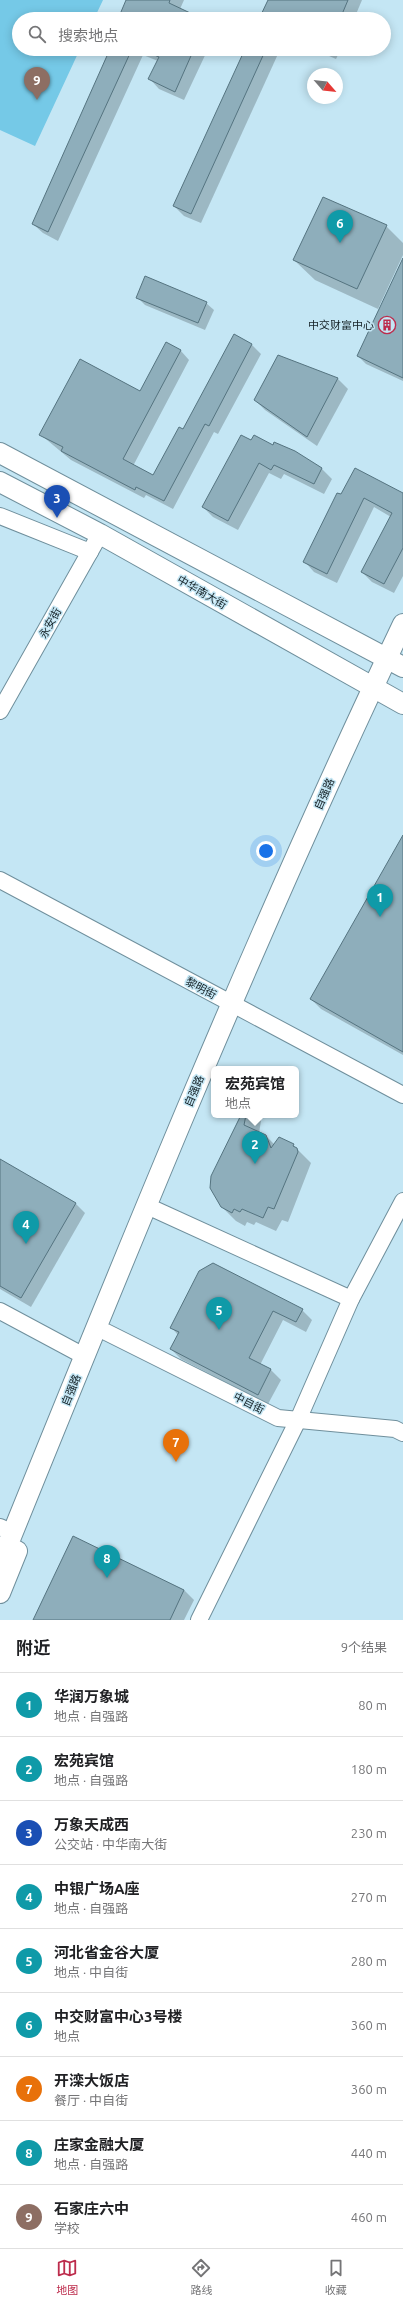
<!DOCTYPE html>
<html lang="zh">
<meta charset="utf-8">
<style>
body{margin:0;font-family:Ubuntu,"Noto Sans SC",sans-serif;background:#f6f6f6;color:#202124}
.compass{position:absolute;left:307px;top:68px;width:36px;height:36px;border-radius:50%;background:#fff;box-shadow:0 2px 10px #0003;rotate:118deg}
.you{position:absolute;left:266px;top:851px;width:14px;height:14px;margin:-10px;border:3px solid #fff;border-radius:50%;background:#1a73e8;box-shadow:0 0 0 6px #1a73e833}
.badge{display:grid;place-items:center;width:26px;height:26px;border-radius:50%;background:#bd2c4c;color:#fff;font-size:13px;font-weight:700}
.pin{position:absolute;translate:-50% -33px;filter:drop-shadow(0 1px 2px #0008)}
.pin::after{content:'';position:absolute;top:21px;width:14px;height:12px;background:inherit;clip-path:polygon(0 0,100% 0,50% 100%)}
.popup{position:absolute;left:211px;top:1066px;width:88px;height:52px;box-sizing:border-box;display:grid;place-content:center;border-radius:6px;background:#fff;filter:drop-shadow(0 1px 3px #0005);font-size:13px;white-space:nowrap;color:#757577}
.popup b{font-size:15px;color:#202124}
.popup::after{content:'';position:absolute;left:50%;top:100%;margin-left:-8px;border:8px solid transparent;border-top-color:#fff}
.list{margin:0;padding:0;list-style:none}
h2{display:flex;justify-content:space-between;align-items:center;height:52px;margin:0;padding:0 16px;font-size:17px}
h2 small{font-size:13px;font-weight:400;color:#757577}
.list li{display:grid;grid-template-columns:26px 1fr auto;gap:12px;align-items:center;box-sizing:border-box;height:64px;padding:0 16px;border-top:1px solid #e0e0e0}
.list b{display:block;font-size:15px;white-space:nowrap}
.list p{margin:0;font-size:13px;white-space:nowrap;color:#757577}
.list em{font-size:13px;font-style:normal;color:#757577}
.icon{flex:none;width:22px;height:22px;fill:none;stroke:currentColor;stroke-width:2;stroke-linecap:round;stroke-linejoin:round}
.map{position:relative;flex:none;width:403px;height:1620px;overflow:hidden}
.search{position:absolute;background:#fff;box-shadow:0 2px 10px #0003;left:12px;right:12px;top:12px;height:44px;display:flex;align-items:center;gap:10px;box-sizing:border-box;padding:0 14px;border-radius:22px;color:#757577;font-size:15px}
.sheet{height:628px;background:#fff}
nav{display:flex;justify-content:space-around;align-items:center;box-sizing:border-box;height:56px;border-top:1px solid #e0e0e0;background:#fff;font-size:11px;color:#757577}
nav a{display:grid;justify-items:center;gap:2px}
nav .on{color:#bd2c4c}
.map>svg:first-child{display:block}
.green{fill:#75c9e7}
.shadow{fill:#0003}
.building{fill:#8eaebb;stroke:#557480}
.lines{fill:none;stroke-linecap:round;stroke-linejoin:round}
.minor-casing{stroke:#6f8f9c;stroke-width:18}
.major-casing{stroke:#6f8f9c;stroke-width:22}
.minor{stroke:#fff;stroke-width:16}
.major{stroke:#fff;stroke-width:20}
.labels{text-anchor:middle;stroke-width:3;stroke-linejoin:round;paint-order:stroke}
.poi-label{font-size:11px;fill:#162328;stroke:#c4e6f4;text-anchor:end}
.street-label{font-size:11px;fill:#162328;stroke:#c4e6f4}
</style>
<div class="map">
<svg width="403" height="1620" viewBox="0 0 403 1620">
<rect width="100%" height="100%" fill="#c4e6f4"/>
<polygon class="green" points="0,0 103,0 94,19 19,19 19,49 80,49 35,146 0,130"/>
<g class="shadow">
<polygon points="128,0 184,0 180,9 201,19 119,19"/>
<polygon points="269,0 362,0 354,19 260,19"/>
<polygon points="111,49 208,49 184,100 159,89 150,79 158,61 143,55 58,241 43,233 33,224"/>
<polygon points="246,49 273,49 278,54 201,223 184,216 174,206"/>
<polygon points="313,49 341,49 336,59"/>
<polygon points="386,226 403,243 403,255 378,309 315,280 294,260"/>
<polygon points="403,261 403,381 366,364 358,356"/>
<polygon points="137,297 206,303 214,310 205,330 145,305"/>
<polygon points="234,336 252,345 261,354 218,434 214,432 173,509 146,495 144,498 71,460 41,435 140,393 166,344 181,351 189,360 133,466 154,476 184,430"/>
<polygon points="278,356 338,379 348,389 317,446 265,410 255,400"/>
<polygon points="251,441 294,451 322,469 332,479 324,494 284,474 281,479 269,473 238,530 213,517 203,507"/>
<polygon points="403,494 403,576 394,593 372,582 362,572 391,517 374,507 337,583 314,572 305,562 341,495"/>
<polygon points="403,837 403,1055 321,1009 311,999"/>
<polygon points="242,1115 256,1115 261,1121 259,1133 266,1136 275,1145 293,1145 311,1163 288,1222 282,1220 276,1231 256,1222 254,1225 247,1222 245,1226 236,1221 222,1207"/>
<polygon points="0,1160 75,1203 85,1213 31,1307 0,1289"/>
<polygon points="213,1264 302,1310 312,1320 306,1332 283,1320 260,1365 271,1370 281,1380 268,1404 181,1359 171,1349 178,1335 171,1327"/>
<polygon points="74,1537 184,1590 194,1600 184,1620 34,1620"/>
</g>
<g class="building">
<polygon points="126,0 170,0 169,3 203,19 118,19"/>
<polygon points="268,0 348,0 340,19 259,19"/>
<polygon points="110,49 132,49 48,232 32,224"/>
<polygon points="140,49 194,49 175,92 148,79 159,57"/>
<polygon points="245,49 266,49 191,214 173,206"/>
<polygon points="323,197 387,225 357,289 293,260"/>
<polygon points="403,258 403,378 357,356"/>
<polygon points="145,276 207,302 198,323 136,298"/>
<polygon points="234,334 252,344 209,426 205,424 164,501 136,487 135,490 61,451 63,447 39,435 80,359 140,391 166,342 181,350 123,459 153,475 179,427 183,429"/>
<polygon points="278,355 338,378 307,437 254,400"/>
<polygon points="241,435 251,440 254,435 273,445 274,442 295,451 322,468 314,484 274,465 271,470 259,463 228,521 202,507"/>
<polygon points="355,468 403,493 403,548 384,584 361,572 392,513 364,498 327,574 303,562 337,493 341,494"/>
<polygon points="403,835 403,1052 310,999"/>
<polygon points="241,1115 246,1115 244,1125 266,1135 271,1148 279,1137 294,1144 293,1146 297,1148 298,1152 274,1209 268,1207 263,1218 242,1209 240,1212 234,1209 232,1213 221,1207 210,1188 211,1176"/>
<polygon points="0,1159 76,1203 21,1298 0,1286"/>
<polygon points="213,1263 303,1309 296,1322 273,1311 249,1358 271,1369 258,1395 170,1349 179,1332 170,1328 199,1271"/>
<polygon points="73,1536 184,1590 170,1620 33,1620"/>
</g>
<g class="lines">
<defs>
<g id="minor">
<polyline points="0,516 90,552"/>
<polyline points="0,711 100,534"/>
<polyline points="0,880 403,1095"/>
<polyline points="156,1210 351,1299"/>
<polyline points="0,1311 84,1356"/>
<polyline points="106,1332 278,1418 395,1429 403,1433"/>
<polyline points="0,1527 13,1533"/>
<polyline points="199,1620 298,1420 351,1299 403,1201"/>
</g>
<g id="major">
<polyline points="0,453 403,667"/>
<polyline points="0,482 100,534 403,704"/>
<path d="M 0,1564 C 128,1248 256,932 403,624"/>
<polyline points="0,1593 17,1551"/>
</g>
</defs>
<use href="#minor" class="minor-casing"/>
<use href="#major" class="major-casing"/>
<use href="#minor" class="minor"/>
<use href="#major" class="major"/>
</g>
<defs>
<symbol id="building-ring" viewBox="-11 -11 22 22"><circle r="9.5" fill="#c4e6f4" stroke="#bd2c4c" stroke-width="1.5"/><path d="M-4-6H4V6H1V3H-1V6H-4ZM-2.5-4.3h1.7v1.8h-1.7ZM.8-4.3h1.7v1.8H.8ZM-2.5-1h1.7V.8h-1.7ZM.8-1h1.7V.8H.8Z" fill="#bd2c4c"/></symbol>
</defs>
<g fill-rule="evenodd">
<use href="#building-ring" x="377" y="315" width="20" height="20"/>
</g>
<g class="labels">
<g class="poi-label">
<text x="374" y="329">中交财富中心</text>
</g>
<g class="street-label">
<text transform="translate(202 592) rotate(30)" y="4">中华南大街</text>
<text transform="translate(50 623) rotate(-61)" y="4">永安街</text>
<text transform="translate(324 794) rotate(-66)" y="4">自强路</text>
<text transform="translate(201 988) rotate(28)" y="4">黎明街</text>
<text transform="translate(194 1091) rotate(-67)" y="4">自强路</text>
<text transform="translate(71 1390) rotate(-68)" y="4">自强路</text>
<text transform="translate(249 1403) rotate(27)" y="4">中自街</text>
</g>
</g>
</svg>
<svg class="compass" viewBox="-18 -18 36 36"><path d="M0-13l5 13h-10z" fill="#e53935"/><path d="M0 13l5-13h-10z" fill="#757577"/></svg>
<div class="you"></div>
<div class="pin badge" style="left:380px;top:917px;background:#0f9aa8">1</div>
<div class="pin badge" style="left:255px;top:1164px;background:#0f9aa8">2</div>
<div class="popup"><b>宏苑宾馆</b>地点</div>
<div class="pin badge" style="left:57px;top:518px;background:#1a4fb4">3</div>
<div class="pin badge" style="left:26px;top:1244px;background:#0f9aa8">4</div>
<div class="pin badge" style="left:219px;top:1330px;background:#0f9aa8">5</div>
<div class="pin badge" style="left:340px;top:243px;background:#0f9aa8">6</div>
<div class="pin badge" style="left:176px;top:1462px;background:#e8710a">7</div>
<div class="pin badge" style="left:107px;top:1578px;background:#0f9aa8">8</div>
<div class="pin badge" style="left:37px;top:100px;background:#8d6e63">9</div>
<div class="search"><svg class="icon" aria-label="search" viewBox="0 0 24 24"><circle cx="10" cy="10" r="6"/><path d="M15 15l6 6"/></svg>搜索地点</div>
</div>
<section class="sheet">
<h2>附近<small>9个结果</small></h2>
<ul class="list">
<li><span class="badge" style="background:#0f9aa8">1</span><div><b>华润万象城</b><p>地点 · 自强路</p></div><em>80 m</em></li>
<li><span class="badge" style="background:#0f9aa8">2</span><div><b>宏苑宾馆</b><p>地点 · 自强路</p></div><em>180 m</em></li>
<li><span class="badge" style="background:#1a4fb4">3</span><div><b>万象天成西</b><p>公交站 · 中华南大街</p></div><em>230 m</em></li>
<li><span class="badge" style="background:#0f9aa8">4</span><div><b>中银广场A座</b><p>地点 · 自强路</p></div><em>270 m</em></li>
<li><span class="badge" style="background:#0f9aa8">5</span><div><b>河北省金谷大厦</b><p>地点 · 中自街</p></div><em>280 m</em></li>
<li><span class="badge" style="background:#0f9aa8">6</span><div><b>中交财富中心3号楼</b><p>地点</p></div><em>360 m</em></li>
<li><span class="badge" style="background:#e8710a">7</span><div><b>开滦大饭店</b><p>餐厅 · 中自街</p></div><em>360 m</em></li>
<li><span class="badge" style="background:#0f9aa8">8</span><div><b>庄家金融大厦</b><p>地点 · 自强路</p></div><em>440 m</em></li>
<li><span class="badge" style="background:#8d6e63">9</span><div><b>石家庄六中</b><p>学校</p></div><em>460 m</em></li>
</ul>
</section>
<nav>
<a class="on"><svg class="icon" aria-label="map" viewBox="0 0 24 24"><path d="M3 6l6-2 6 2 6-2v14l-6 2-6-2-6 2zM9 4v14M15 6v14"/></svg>地图</a>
<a><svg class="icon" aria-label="directions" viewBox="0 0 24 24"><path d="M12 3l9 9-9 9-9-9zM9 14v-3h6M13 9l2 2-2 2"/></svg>路线</a>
<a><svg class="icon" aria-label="saved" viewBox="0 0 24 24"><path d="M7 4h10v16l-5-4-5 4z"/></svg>收藏</a>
</nav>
